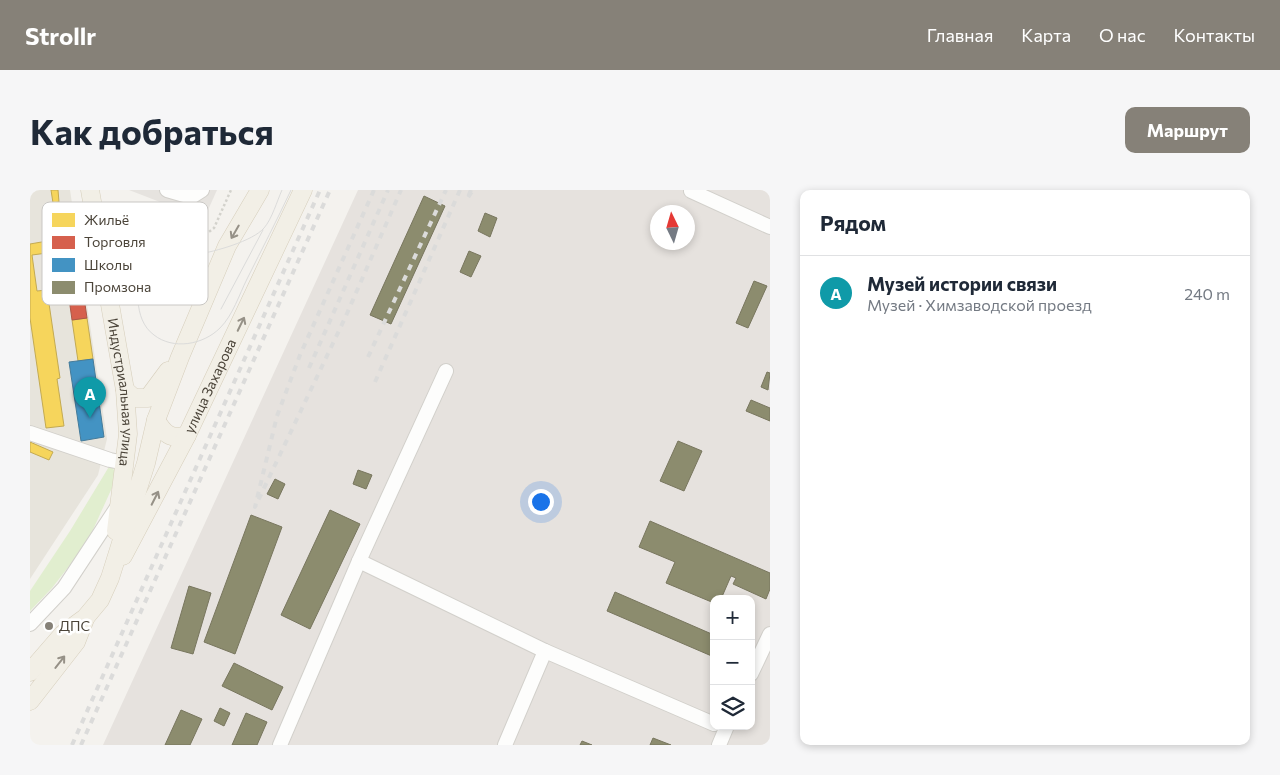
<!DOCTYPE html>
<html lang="ru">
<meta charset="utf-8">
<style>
body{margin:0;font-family:Commissioner,sans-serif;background:#f6f6f7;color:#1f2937}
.controls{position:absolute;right:15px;bottom:15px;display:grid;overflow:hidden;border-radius:10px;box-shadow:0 2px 8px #0003}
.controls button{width:45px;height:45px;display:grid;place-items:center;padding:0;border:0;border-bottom:1px solid #e0e1e3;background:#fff;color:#1f2937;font:25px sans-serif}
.compass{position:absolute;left:620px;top:15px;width:45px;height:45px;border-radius:50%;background:#fff;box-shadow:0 2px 8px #0003;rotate:355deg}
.you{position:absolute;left:510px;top:311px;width:18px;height:18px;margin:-12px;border:4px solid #fff;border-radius:50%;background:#1a73e8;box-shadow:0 0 0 8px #1a73e833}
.badge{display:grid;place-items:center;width:32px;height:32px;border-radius:50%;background:#868178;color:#fff;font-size:16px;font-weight:700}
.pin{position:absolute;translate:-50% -41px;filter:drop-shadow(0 1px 2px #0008)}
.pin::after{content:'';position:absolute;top:26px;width:18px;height:15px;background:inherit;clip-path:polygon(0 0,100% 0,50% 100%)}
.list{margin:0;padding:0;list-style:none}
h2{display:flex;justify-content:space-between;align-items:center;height:65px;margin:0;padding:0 20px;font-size:21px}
h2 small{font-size:16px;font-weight:400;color:#747a83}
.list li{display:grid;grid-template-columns:32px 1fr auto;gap:15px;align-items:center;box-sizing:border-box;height:75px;padding:0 20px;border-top:1px solid #e0e1e3}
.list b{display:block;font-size:19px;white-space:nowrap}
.list p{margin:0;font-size:16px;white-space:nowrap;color:#747a83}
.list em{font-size:16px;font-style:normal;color:#747a83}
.icon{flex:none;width:28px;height:28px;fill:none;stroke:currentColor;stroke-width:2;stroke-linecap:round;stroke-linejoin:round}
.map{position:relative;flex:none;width:740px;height:555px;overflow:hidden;border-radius:10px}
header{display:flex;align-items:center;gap:30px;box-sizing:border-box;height:70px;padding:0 25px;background:#868178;color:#fff}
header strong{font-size:24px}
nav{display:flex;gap:28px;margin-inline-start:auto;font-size:18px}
.intro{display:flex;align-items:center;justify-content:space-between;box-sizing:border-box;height:120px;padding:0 30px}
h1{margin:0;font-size:35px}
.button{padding:12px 22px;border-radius:10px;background:#868178;color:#fff;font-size:18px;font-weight:700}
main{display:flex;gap:30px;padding:0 30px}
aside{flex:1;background:#fff;border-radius:10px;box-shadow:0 2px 8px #0003}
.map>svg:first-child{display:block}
.residential{fill:#e7e4dc}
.industrial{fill:#e6e2de;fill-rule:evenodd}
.green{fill:#e1eecf}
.parking{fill:#e6e3df}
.homes{fill:#f6d55c;stroke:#c3aa52}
.shops{fill:#d6604d;stroke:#ac5847}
.schools{fill:#4393c3;stroke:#457b9a}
.industry{fill:#8c8c6e;stroke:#78765e}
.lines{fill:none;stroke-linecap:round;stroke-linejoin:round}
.minor-casing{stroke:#d2d0cb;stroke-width:16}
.major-casing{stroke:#d6cebb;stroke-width:19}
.path{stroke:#d3d2cc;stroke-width:2.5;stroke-dasharray:2.5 2.5;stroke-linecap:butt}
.minor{stroke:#fdfdfc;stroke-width:14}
.major{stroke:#f2efe6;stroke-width:18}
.tram{stroke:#dbdbda;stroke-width:1}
.rail{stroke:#dbdbda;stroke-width:4;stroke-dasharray:6 6;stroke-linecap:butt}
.oneway{stroke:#969187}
.poi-dot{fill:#868178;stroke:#fff;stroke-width:2}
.labels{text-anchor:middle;stroke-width:5;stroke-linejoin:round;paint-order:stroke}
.street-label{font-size:14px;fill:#4b4439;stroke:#fff}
.poi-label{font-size:14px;fill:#4b4439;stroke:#fff;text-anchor:start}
.key{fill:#fff;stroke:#c9c7c4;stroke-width:1}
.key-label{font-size:14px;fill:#4b4439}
</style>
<header>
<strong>Strollr</strong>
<nav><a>Главная</a><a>Карта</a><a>О нас</a><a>Контакты</a></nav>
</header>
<div class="intro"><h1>Как добраться</h1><a class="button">Маршрут</a></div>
<main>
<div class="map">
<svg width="740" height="555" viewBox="0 0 740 555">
<rect width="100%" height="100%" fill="#f4f2ee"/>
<polygon class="residential" points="0,0 40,0 77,249 68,285 0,389"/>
<path class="industrial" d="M 328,0 L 740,0 L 740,555 L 73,555 ZM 628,22 L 658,22 L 658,52 L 628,52 ZM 684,409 L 721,409 L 721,536 L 684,536 Z"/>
<polygon class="green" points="80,275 84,280 86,289 57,353 22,398 0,421 0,401 40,341"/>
<polygon class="parking" points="99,0 187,0 174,29"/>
<g class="homes">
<polygon points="21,0 28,0 29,12 23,13"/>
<polygon points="23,50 25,62 2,65 7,101 17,100 30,188 27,189 34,236 16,238 0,128 0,54"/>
<polygon points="57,128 63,169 48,171 42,130"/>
<polygon points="0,252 23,262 19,270 0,262"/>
</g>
<polygon class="shops" points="45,45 57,128 42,130 32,57 26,58 24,47"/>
<polygon class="schools" points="63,169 74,247 51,251 39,172"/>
<g class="industry">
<polygon points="394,6 415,16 361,134 340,125"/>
<polygon points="455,23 467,28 460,47 448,41"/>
<polygon points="439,61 451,66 441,87 430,82"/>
<polygon points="724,91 737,96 718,138 706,133"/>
<polygon points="737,182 740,183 738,200 731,197"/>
<polygon points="721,210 740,218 740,231 716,221"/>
<polygon points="648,251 672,261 654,301 630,291"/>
<polygon points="328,280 342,285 336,299 323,294"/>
<polygon points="245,289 255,294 248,309 237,304"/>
<polygon points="300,320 330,334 280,439 251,425"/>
<polygon points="221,325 252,337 205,464 174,452"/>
<polygon points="620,331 740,383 740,399 736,409 703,394 706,388 701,386 691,409 684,409 684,413 636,393 645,372 609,357"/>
<polygon points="159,396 181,403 163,464 141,458"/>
<polygon points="585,402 684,445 684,467 577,421"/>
<polygon points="204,473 253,497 242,520 192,496"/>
<polygon points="190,518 200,523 194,536 184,531"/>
<polygon points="151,520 172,529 160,555 135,555"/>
<polygon points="216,523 237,532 227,555 202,555"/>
<polygon points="623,548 641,555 620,555"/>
<polygon points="552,551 562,555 550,555"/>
</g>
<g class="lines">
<defs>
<g id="minor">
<polyline points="137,0 161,7 172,0"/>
<polyline points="661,1 740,37"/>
<path d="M 64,23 C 80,29 107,33 108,55 C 108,62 105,68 101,73 C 94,80 83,85 75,91"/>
<polyline points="0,243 80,270 95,273"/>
<polyline points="329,371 515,461 684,534"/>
<polyline points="0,434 34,398 88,316"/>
<polyline points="721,484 740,444"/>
<polyline points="250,555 329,371 416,181"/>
<polyline points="475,555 515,461"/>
<polyline points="689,555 697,536"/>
</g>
<g id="major">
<path id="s1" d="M 60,0 L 95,200 L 98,244 L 86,341"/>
<polyline points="95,200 104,208 118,208 138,181"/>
<path d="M 126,230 C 134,244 141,250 157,245"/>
<path id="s2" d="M 93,366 L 157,245 L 273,0"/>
<polyline points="0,482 33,444 55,428 70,410 80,388 116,273 126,230 150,167 197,56 230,0"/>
<polyline points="0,511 46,452 55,429"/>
</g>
</defs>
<use href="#minor" class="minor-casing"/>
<use href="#major" class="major-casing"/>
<polyline class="path" points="121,51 172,47 184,38 201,0"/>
<use href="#minor" class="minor"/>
<use href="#major" class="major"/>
<g class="tram">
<path d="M 252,0 C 247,11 242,29 234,38 C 223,51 184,62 168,64 C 138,68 106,72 108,111 C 109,124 113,137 124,145 C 143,160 173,155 190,138 C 203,125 209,105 217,89 C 232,59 247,30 261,0"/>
<polyline points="191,119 233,40"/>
</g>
<g class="rail">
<polyline points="344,0 270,165 247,226 225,317 315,128 371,0"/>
<polyline points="441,0 437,9 443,0"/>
<polyline points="338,167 416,0"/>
<polyline points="279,178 358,0"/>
<polyline points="345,192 430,0"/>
<polyline points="42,555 290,0"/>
<polyline points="51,555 300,0"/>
</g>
</g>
<defs><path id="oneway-shaft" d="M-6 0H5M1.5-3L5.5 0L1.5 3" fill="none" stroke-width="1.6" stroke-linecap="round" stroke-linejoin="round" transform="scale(1.25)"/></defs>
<g class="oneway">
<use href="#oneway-shaft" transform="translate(205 42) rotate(120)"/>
<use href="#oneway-shaft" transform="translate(211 134) rotate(-64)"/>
<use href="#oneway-shaft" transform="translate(125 308) rotate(-63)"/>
<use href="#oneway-shaft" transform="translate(30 472) rotate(-52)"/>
</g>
<circle class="poi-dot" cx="19" cy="436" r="5"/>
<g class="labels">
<g class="street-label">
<text dy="5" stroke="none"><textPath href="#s2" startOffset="191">улица Захарова</textPath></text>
<text dy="5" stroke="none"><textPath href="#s1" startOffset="205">Индустриальная улица</textPath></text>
</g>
<g class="poi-label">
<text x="29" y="441">ДПС</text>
</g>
</g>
<rect x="12" y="12" width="166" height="103" rx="8" class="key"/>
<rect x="22" y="23" width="23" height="14" fill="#f6d55c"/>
<rect x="22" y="46" width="23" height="13" fill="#d6604d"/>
<rect x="22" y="68" width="23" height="14" fill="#4393c3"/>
<rect x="22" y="91" width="23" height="13" fill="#8c8c6e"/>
<g class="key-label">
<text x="54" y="35">Жильё</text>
<text x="54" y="57">Торговля</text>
<text x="54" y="80">Школы</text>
<text x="54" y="102">Промзона</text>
</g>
</svg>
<div class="controls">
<button>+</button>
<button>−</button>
<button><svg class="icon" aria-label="layers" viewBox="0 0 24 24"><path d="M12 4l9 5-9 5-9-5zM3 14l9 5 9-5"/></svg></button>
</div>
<svg class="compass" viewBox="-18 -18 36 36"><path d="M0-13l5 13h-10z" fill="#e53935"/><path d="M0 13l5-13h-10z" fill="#747a83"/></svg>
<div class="you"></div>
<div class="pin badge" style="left:60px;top:228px;background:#0f9aa8">A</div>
</div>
<aside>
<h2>Рядом<small></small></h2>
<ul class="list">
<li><span class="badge" style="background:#0f9aa8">A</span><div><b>Музей истории связи</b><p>Музей · Химзаводской проезд</p></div><em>240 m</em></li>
</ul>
</aside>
</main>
